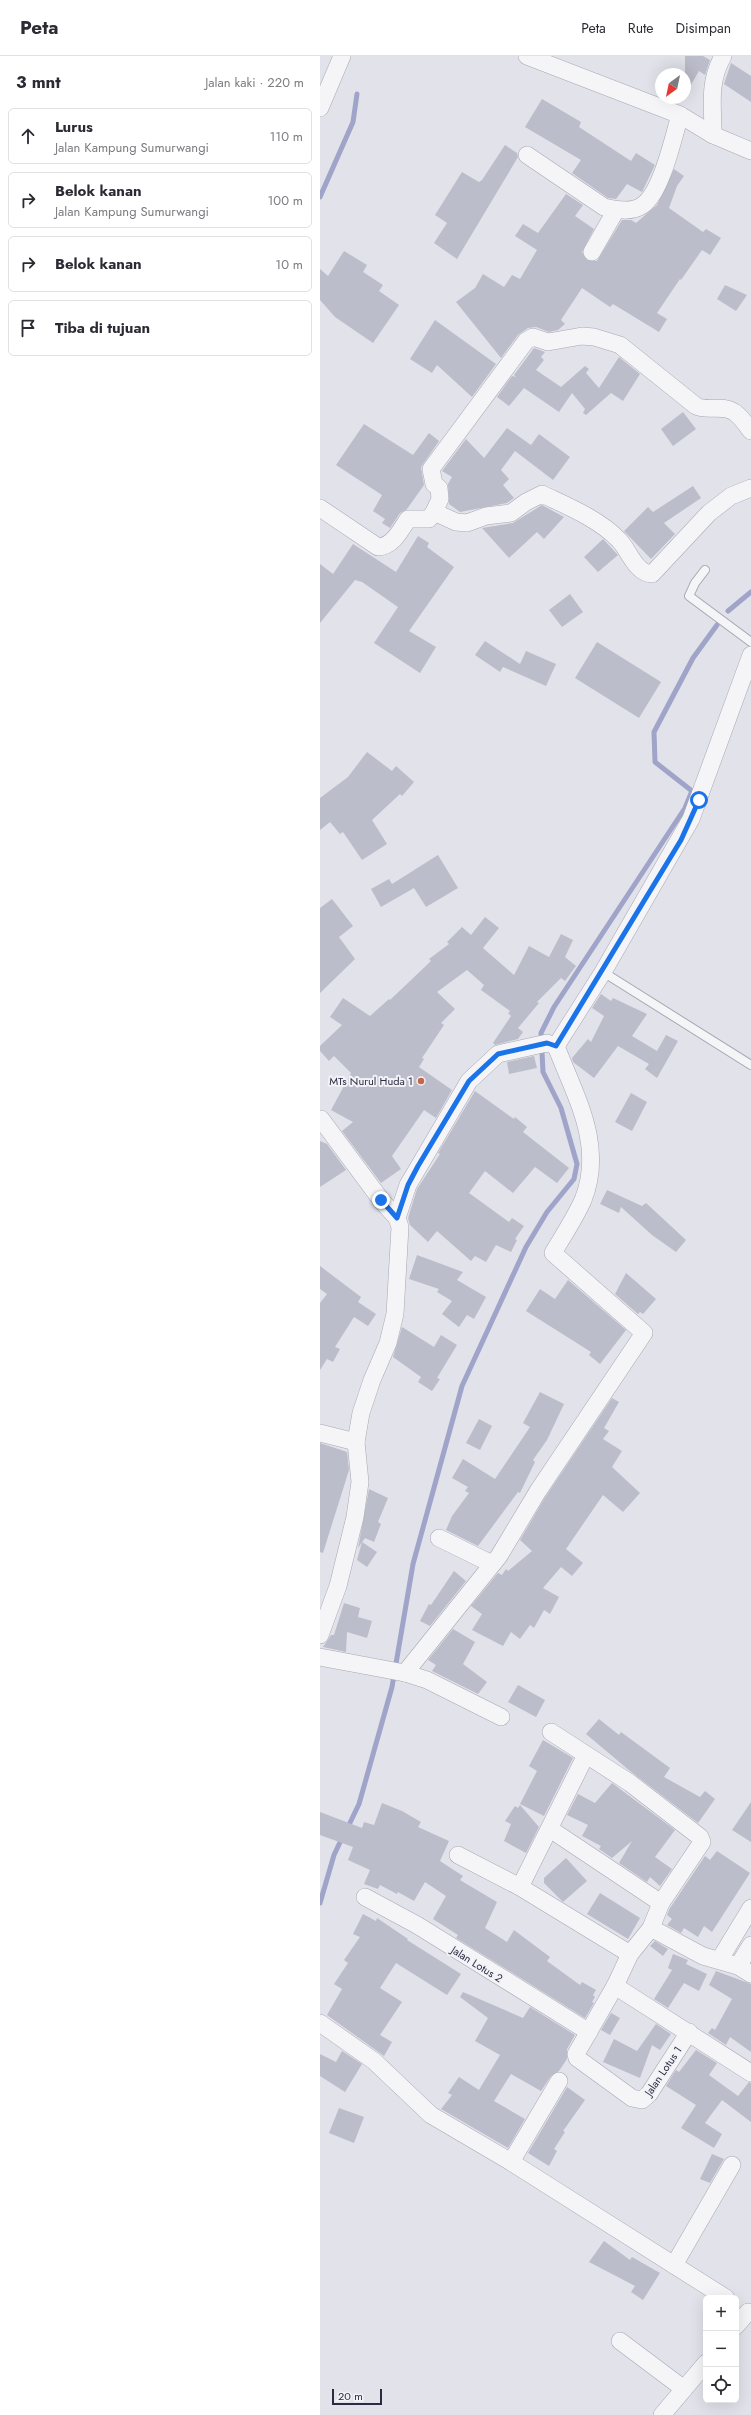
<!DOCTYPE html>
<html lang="id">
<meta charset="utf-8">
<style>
body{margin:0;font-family:Jost,sans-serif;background:#f7f7f7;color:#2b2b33}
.controls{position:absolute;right:12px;bottom:12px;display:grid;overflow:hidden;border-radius:6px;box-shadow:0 4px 16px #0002}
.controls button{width:36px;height:36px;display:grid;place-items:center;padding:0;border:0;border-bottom:1px solid #e1e1e2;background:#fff;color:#2b2b33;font:20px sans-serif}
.compass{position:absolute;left:335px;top:12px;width:36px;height:36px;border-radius:50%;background:#fff;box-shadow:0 4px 16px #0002;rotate:213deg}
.scale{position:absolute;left:12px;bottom:10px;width:50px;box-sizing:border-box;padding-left:4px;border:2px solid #2b2b41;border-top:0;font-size:11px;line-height:14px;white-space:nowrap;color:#2b2b41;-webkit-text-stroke:3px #f2f2f7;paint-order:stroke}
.stop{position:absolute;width:12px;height:12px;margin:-9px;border:3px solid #1a73e8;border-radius:50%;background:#fff}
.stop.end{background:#1a73e8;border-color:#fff;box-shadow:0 1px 4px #0008}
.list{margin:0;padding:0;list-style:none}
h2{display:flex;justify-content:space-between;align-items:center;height:52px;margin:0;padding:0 16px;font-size:17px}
h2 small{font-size:13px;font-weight:400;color:#7c7c81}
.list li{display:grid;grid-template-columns:26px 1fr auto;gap:12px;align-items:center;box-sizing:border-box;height:56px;margin:0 8px 8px;padding:0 8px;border:1px solid #e1e1e2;border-radius:6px}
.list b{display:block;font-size:15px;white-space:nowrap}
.list p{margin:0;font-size:13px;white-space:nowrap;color:#7c7c81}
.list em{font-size:13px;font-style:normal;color:#7c7c81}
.icon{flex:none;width:22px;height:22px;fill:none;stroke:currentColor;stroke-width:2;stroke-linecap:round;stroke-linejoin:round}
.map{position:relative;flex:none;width:431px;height:2359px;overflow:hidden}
header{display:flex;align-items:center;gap:24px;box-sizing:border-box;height:56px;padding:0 20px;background:#fff;border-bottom:1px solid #e1e1e2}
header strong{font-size:19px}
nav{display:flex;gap:22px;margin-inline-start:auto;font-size:14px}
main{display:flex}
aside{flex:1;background:#fff}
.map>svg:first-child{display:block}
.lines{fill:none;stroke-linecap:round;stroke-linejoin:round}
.stream{stroke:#9fa4c8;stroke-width:5}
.building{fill:#bcbdca}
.service-casing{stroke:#a7a7b4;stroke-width:10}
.minor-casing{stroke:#a7a7b4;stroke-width:18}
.service{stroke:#f5f5f8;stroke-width:8}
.minor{stroke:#f5f5f8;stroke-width:17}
.route{stroke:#1a73e8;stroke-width:5}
.poi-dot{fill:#c9654c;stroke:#f2f2f7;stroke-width:1.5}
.labels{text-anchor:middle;stroke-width:4;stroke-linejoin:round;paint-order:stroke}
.poi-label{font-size:11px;fill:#2b2b41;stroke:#f2f2f7;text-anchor:end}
.street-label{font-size:11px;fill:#2b2b41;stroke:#f2f2f7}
</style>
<header>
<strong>Peta</strong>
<nav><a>Peta</a><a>Rute</a><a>Disimpan</a></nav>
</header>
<main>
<aside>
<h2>3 mnt<small>Jalan kaki · 220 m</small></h2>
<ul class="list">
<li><svg class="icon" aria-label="ahead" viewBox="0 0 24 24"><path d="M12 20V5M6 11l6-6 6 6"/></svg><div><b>Lurus</b><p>Jalan Kampung Sumurwangi</p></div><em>110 m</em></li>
<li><svg class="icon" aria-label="right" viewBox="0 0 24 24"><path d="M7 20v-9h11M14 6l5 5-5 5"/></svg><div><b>Belok kanan</b><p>Jalan Kampung Sumurwangi</p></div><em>100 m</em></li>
<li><svg class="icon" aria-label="right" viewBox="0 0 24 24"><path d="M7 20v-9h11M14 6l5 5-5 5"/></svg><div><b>Belok kanan</b></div><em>10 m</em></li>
<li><svg class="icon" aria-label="arrive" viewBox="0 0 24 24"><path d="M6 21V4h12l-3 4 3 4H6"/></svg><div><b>Tiba di tujuan</b></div></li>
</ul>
</aside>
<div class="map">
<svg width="431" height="2359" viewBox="0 0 431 2359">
<rect width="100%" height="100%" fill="#e2e2ea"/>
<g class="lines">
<g class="stream">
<polyline points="0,141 33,66 37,38"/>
<polyline points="408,555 431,536"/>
<polyline points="27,1773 39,1748 72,1631 93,1508 142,1330 206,1191 227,1156 254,1123 257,1108 241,1052 223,1016 221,977 234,951 365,752 372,735 335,706 334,676 373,602 397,569"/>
<polyline points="0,1847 14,1799 22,1782"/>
</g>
</g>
<g class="building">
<polygon points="365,0 383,0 390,4 385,19 379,15 365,39"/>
<polygon points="411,7 431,20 431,46 404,28"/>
<polygon points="222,43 261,66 259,71 311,105 316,97 335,109 322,136 307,128 296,143 288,142 252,117 261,104 205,71"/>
<polygon points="185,89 197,97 198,101 137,203 114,187 127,167 115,159 142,116 159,126 162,124"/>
<polygon points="354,113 364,120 357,130 349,152 383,176 386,173 401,182 390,199 382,194 361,224 360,223 337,257 347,263 339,276 293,248 290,251 262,232 241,264 245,268 238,274 229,276 216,271 208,272 198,279 181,302 136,246 155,232 163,218 184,231 192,219 200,223 217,194 195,180 203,168 218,177 246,138 263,149 255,160 274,173 262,196 267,204 277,205 302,164 311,164 316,167 337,149"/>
<polygon points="24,195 47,209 43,216 63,229 59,235 79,249 53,287 15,261 0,244 0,213 8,220"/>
<polygon points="405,229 427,239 416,255 397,243"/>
<polygon points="115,264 176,308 152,341 117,309 112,317 90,303"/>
<polygon points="214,292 225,296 221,301 224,304 216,314 241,331 265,310 269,313 266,317 279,332 299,301 320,318 303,345 291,337 266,359 263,357 265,353 252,337 239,356 204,332 189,350 177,341 192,320 196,321 194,319"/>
<polygon points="363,356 376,373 353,390 341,373"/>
<polygon points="44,368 93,399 109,377 119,385 101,411 104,429 87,453 80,457 70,472 62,467 65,463 53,455 62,439 16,409"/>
<polygon points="187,372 211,389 219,378 250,401 233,424 195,395 181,414 189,423 183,429 194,442 187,447 140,456 129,448 128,428 132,421 122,415 146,383 164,402"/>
<polygon points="373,430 381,442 344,467 355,478 331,503 304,475 328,451 333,456"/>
<polygon points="222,449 244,461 224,483 217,476 189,502 162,472 193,467"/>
<polygon points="98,480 109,487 107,491 134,511 89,575 116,591 100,617 54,587 78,551 42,526 35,524 0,567 0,508 13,518 33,488 76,516"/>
<polygon points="283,483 298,499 278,516 264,501"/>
<polygon points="250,538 263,556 242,571 229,554"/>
<polygon points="165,585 200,608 206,595 236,608 226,630 183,611 180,616 155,599"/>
<polygon points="277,586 341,626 319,662 255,622"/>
<polygon points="47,696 72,715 76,710 94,726 82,740 80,738 52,764 67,788 42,804 23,776 20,778 10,766 0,774 0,742 28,721"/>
<polygon points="118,799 138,832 106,851 94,832 61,851 51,833 69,823 72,828"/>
<polygon points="12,843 33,870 19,881 35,903 0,937 0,852"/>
<polygon points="165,861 179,872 163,892 194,919 209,890 229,901 241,878 253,884 245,901 256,910 245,925 241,922 217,946 219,947 198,972 203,976 198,983 175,989 173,987 191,960 188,957 190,955 161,934 164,929 147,914 117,936 135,953 121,967 124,969 102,1002 104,1003 99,1011 132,1034 116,1062 104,1054 72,1100 81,1113 61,1127 22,1075 33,1066 11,1054 31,1017 14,1000 9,1005 0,995 0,990 22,969 10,961 23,942 50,960 69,943 70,944 111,905 109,903 129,888 127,886 142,871 151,879"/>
<polygon points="281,938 291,945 293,942 327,958 312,980 337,995 346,979 358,985 337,1022 325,1013 329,1008 298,990 274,1022 253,1006 252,1002 268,983 271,986 284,960 272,952"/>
<polygon points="214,1000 217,1012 189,1018 187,1006"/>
<polygon points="155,1035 194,1063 195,1061 207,1071 203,1076 249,1112 237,1127 215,1111 193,1137 165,1115 149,1137 189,1166 192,1162 204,1170 195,1183 197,1184 191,1196 176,1189 166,1206 155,1200 151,1205 117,1175 108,1186 90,1169 88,1162 97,1133 120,1098 118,1097"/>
<polygon points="311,1037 327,1046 312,1075 295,1066"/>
<polygon points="0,1085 7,1088 26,1114 0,1131"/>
<polygon points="287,1134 322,1150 326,1147 366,1184 356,1196 332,1179 301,1151 299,1157 280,1148"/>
<polygon points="97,1199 143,1216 137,1224 166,1241 154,1263 147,1259 139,1271 122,1258 132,1245 117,1236 119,1233 89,1223"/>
<polygon points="0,1210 41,1241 38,1246 56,1258 48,1270 34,1261 15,1291 20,1293 13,1306 7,1303 0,1314 0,1247 7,1238 0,1233"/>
<polygon points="306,1217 336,1243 323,1258 320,1256 318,1258 295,1238"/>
<polygon points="248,1224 306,1274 280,1308 269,1299 271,1296 206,1255 220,1233 235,1243"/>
<polygon points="82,1271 114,1291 121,1279 137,1289 117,1322 120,1323 112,1335 98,1326 101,1321 73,1301"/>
<polygon points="220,1336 244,1348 227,1384 213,1404 215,1406 200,1437 198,1436 158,1490 126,1474 132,1460 149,1437 145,1435 148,1431 132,1422 143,1403 175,1423 210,1371 203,1367"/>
<polygon points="292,1342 299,1346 284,1372 289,1375 283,1383 302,1395 292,1411 320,1437 303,1456 283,1439 246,1493 263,1507 252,1520 241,1511 223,1532 239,1541 230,1558 224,1554 214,1572 210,1569 200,1583 191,1576 183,1590 152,1574 162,1558 151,1550 178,1517 182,1519 186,1513 188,1515 212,1495 200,1484 226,1440"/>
<polygon points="159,1363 172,1370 160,1394 146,1387"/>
<polygon points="0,1387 27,1396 29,1414 3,1497 0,1496"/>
<polygon points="49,1433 68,1442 58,1466 61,1468 54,1486 45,1482 38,1492"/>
<polygon points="42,1486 57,1496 47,1511 37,1504"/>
<polygon points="134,1515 146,1525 110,1570 100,1565 109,1548 111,1549"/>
<polygon points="24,1547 40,1552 38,1561 52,1565 47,1582 27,1576 26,1596 3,1591 11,1579 14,1579"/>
<polygon points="133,1573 155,1586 143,1608 167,1626 158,1638 112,1615 116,1609 108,1604"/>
<polygon points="198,1629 225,1644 216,1661 188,1646"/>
<polygon points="279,1663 299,1679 301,1676 350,1712 344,1721 380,1741 385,1735 395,1743 378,1767 310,1715 266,1678"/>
<polygon points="223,1684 253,1702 224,1760 200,1748 217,1715 209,1710"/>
<polygon points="292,1727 355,1774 335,1801 352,1813 340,1830 330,1821 327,1826 299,1807 312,1785 292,1802 279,1793 281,1790 262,1780 268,1769 247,1759 258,1738 275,1747"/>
<polygon points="431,1746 431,1786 412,1774"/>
<polygon points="62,1747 82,1755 101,1766 98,1771 129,1785 120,1805 143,1820 140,1824 177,1846 165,1872 187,1886 194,1874 230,1901 227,1905 260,1929 262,1926 276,1934 273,1939 275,1941 272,1946 274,1947 265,1962 136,1882 138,1879 113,1863 126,1840 105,1826 94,1845 78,1836 77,1838 60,1829 58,1833 44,1828 50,1814 28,1804 33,1791 0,1779 0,1756 42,1772 44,1766 54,1769"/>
<polygon points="200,1749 219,1771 206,1797 184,1785 191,1768 185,1765 195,1750 198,1752"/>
<polygon points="397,1795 430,1817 392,1876 384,1870 378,1881 364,1872 361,1877 347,1869 352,1863 347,1859 350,1852 385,1800 390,1804"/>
<polygon points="246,1802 267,1825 243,1846 224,1827 224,1822"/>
<polygon points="280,1837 320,1862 308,1883 267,1858"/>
<polygon points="43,1858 56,1865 57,1862 88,1883 87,1884 141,1918 127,1939 76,1907 60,1932 82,1946 60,1979 72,1986 64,2000 7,1959 22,1933 14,1928 28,1907 24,1904 40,1881 33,1878"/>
<polygon points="335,1885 348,1893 343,1900 330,1890"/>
<polygon points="353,1898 368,1904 366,1908 387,1918 379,1935 364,1927 348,1952 334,1943 352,1914 348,1912"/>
<polygon points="396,1915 431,1928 431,1996 410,1981 406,1989 388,1977 392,1972 395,1974 412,1943 389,1929"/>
<polygon points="143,1936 203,1962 210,1951 255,1979 247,1993 247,2003 239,2015 231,2020 221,2035 191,2018 174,2045 205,2063 188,2092 121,2053 132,2039 128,2037 139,2021 159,2034 180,1999 155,1985 168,1962 140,1941"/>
<polygon points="291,1957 300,1962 290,1979 281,1974"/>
<polygon points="336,1968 351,1978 340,1994 332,1989 320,2022 283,2006 294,1983 317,1995"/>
<polygon points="376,1994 397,2007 389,2019 418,2040 429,2026 431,2027 431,2066 402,2044 385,2067 402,2078 394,2092 361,2072 376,2049 346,2030 356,2014 359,2016"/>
<polygon points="22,1995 42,2008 25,2036 0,2020 0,1998 16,2006"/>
<polygon points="247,2031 265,2044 243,2075 245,2076 234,2093 237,2095 229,2110 208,2097"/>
<polygon points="19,2052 44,2061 34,2087 9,2077"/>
<polygon points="392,2098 404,2103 390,2127 380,2123"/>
<polygon points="284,2185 310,2204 312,2201 340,2217 323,2244 311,2236 315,2230 269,2206"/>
</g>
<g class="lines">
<defs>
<g id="service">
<polyline points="385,514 375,527 369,540 431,586"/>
<polyline points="283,916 431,1009"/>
</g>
<g id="minor">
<polyline points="207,0 360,59 393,79 431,95"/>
<polyline points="0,52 22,0"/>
<path d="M 393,79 C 393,49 388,27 403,0"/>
<path d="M 207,99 L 284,151 C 296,154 312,157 323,149 C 342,135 353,82 360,59"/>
<polyline points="272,196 296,154"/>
<path d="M 0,452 L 58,491 C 73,490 80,475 88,463 L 109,463 L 114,456 L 136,466 L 147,467 L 166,460 L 191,457 L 206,446 L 222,438 C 247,450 279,463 299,484 C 309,494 315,517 332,518 L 389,457 L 411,440 L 431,432"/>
<path d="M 114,456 L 120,443 L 119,432 L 114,428 L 111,413 L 206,285 L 213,281 L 228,286 L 262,280 L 274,281 L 300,289 L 376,350 C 388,356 402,348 414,356 C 421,360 426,369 431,375"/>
<polyline points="236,990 283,916 371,763 431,599"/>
<polyline points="1,1063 61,1144 77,1162"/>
<polyline points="0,1377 36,1386"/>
<polyline points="119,1482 172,1508"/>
<polyline points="0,1579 18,1530 35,1461 40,1426 36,1386 41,1357 52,1324 68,1287 75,1258 80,1171 77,1162 88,1129 149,1025 178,998 227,987 236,990"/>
<polyline points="0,1601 85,1617 107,1624 181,1661"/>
<path d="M 85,1617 L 179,1500 L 218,1435 L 324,1277 L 233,1197 C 243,1180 255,1162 263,1144 C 285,1089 255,1040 236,990"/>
<polyline points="231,1676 310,1727 380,1781 382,1786 341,1847 331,1872 310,1898 295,1930 256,1998 257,2002 312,2042 322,2044 329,2038 369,1976"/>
<polyline points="230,1773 341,1847"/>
<polyline points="138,1799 200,1831 310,1898"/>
<polyline points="200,1831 266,1699"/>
<polyline points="45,1841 97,1869 269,1976"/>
<polyline points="331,1872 383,1900 418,1910 431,1918"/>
<polyline points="400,1903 431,1852"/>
<polyline points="418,1910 431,1889"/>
<polyline points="295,1930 431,2017"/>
<polyline points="0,1967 54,2005 111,2059 191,2106 406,2242"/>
<polyline points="191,2106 239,2025"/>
<polyline points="354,2209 412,2109"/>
<polyline points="416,2270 428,2256"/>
<polyline points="300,2285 364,2333 386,2307"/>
<polyline points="342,2359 364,2333"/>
</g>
</defs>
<use href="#service" class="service-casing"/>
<use href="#minor" class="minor-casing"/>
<use href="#service" class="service"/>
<use href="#minor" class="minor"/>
</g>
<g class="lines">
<polyline class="route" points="61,1144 77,1162 88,1129 98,1110 149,1025 178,998 227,987 236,990 361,784 379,744"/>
</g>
<circle class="poi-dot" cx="101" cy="1025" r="4"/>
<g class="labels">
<g class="poi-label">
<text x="93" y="1029">MTs Nurul Huda 1</text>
</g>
<g class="street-label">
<text transform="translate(157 1908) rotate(32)" y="4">Jalan Lotus 2</text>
<text transform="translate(343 2015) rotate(-56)" y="4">Jalan Lotus 1</text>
</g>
</g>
</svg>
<div class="controls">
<button>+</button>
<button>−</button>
<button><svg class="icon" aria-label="locate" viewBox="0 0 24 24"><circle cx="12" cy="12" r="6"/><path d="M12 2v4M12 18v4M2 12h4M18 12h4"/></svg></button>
</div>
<svg class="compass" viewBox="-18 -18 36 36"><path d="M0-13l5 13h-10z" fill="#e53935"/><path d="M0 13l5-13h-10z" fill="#7c7c81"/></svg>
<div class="scale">20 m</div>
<div class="stop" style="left:379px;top:744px"></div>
<div class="stop end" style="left:61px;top:1144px"></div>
</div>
</main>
